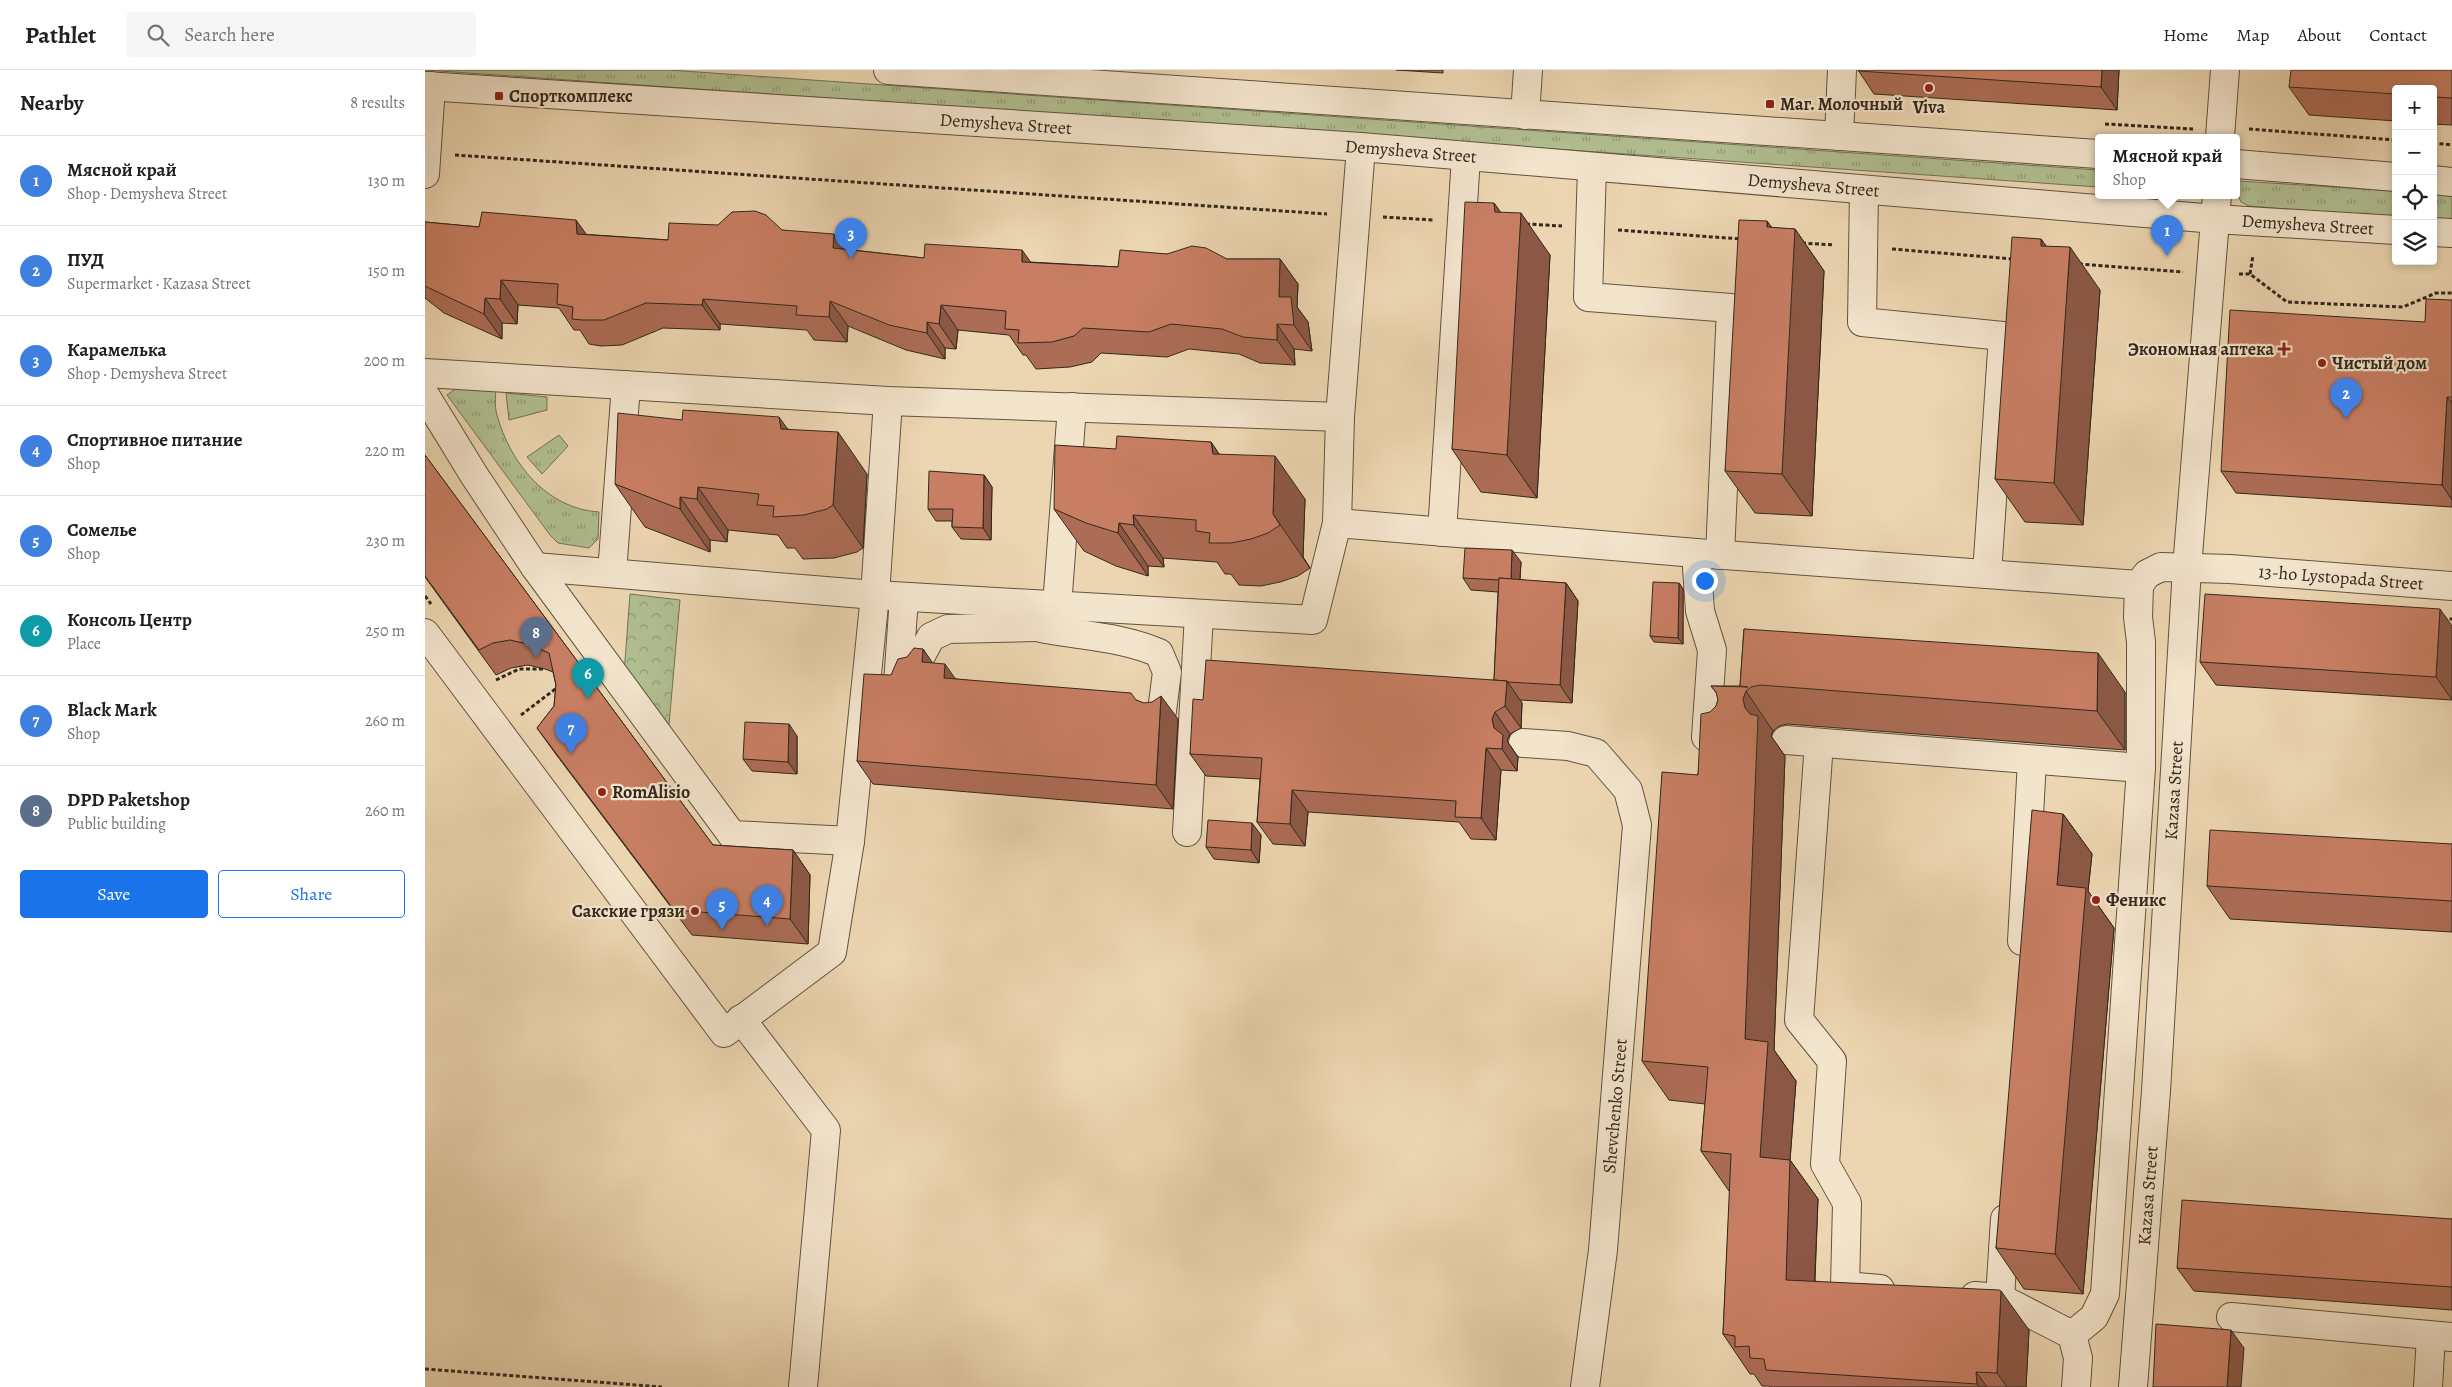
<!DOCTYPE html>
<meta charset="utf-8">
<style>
body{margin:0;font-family:Alegreya,serif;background:#f6f6f6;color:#202124}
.controls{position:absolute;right:15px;top:15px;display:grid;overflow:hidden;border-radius:5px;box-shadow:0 2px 8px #0003}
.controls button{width:45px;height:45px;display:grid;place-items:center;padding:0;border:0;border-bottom:1px solid #e0e0e0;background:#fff;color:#202124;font:25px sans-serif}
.you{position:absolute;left:1279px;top:510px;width:18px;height:18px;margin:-12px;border:4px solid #fff;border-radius:50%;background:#1a73e8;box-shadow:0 0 0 8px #1a73e833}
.badge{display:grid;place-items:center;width:32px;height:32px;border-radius:50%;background:#1a73e8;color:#fff;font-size:16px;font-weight:700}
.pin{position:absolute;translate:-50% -41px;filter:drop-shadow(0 1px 2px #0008)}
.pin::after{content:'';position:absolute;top:26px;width:18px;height:15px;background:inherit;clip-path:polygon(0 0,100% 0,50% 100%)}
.popup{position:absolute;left:1670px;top:64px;width:145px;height:65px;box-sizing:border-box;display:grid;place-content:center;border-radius:5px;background:#fff;filter:drop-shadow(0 1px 4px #0005);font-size:16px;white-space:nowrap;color:#757577}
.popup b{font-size:19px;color:#202124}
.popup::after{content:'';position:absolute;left:50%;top:100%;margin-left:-10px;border:10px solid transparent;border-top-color:#fff}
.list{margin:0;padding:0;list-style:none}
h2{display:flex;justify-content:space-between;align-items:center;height:65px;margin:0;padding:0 20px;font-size:21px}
h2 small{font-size:16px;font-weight:400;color:#757577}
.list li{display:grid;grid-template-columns:32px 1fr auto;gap:15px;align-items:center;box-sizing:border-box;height:90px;padding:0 20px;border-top:1px solid #e0e0e0}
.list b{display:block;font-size:19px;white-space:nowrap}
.list p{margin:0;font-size:16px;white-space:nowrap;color:#757577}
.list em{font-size:16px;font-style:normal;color:#757577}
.actions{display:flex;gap:10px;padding:15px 20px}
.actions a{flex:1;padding:11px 0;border:1px solid #1a73e8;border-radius:5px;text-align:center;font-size:18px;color:#1a73e8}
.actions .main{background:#1a73e8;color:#fff}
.icon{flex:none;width:28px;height:28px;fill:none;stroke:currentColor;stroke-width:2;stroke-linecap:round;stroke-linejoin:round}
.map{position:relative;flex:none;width:2027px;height:1317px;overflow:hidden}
header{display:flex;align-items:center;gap:30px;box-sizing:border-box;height:70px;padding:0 25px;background:#fff;border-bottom:1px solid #e0e0e0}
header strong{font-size:24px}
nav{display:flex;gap:28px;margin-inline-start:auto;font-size:18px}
.search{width:350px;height:45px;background:#f6f6f6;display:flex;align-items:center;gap:12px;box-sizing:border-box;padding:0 18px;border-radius:5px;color:#757577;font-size:19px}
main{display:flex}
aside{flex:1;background:#fff}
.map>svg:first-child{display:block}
.grass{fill:url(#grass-tufts);stroke:#727456}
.park{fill:url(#park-crowns);stroke:#727456}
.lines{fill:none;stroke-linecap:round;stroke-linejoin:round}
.minor-casing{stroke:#605441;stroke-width:30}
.path{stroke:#32281c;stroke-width:3;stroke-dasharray:4 2.5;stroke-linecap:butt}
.minor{stroke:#f3e4cc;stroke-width:28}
.wall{fill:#ac6c55;stroke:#32281c}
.shaded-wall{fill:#8c5845;stroke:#32281c}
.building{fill:#c87e63;stroke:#32281c}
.poi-dot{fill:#8f2418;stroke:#f3e4cc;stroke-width:2}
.labels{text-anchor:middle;stroke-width:4.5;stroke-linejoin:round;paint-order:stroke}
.poi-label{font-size:18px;font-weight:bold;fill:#32281c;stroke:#f3e4cc;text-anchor:start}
.street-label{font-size:18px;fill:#32281c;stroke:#f3e4cc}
</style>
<header>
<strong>Pathlet</strong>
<div class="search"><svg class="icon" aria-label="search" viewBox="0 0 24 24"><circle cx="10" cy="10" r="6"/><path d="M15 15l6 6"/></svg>Search here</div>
<nav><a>Home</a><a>Map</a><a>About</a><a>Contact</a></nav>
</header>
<main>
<aside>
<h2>Nearby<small>8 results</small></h2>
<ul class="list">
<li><span class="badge" style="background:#3f7fe0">1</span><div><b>Мясной край</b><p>Shop · Demysheva Street</p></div><em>130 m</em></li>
<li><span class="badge" style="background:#3f7fe0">2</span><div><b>ПУД</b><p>Supermarket · Kazasa Street</p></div><em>150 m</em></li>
<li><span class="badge" style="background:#3f7fe0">3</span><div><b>Карамелька</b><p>Shop · Demysheva Street</p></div><em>200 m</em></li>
<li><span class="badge" style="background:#3f7fe0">4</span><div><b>Спортивное питание</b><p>Shop</p></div><em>220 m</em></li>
<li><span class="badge" style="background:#3f7fe0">5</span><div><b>Сомелье</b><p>Shop</p></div><em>230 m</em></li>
<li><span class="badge" style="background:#0f9aa8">6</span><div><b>Консоль Центр</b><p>Place</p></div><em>250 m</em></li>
<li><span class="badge" style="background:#3f7fe0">7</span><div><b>Black Mark</b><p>Shop</p></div><em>260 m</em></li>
<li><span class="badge" style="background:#5c6f8a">8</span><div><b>DPD Paketshop</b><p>Public building</p></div><em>260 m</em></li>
</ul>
<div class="actions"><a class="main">Save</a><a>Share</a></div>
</aside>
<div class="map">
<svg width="2027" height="1317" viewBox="0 0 2027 1317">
<defs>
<pattern id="grass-tufts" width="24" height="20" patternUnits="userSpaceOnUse" patternTransform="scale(1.25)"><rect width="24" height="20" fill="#b1bf91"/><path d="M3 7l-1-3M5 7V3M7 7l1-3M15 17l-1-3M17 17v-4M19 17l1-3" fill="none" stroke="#919b76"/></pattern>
<pattern id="park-crowns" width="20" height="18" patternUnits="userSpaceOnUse" patternTransform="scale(1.25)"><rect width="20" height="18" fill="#b1bf91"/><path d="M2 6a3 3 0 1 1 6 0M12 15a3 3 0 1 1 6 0" fill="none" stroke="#919b76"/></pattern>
</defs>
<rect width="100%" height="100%" fill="#ecd6b1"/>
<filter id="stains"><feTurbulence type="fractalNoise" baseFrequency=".004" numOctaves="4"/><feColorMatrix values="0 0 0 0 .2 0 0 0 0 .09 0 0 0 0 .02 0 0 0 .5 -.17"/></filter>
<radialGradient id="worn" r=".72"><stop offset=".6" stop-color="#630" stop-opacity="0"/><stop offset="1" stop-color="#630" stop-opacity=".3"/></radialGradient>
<g class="grass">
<polygon points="0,0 244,0 1673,100 1673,117"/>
<polygon points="1814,111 1971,121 1971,148 1824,136 1816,132 1811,121"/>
<polygon points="2008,124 2027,125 2027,152 2008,151"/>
<path d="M 71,314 C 71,324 69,335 72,345 C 85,393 122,439 174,442 L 173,469 L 164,478 L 133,473 L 125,465 L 22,325 L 36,315 Z"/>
<polygon points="81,323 122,327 122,340 84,350"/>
<polygon points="134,365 143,376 117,404 102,387"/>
</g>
<polygon class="park" points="205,524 255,530 243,666 199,604"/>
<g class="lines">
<defs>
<g id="minor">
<polyline points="463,0 1673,84"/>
<path id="s1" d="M 0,16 L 936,77 L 1790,149 L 1971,160"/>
<polyline points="1100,45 1103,0"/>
<polyline points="1414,66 1417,0"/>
<polyline points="1795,67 1800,0"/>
<polyline points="1811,94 1971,107"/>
<polyline points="1167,97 1163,227 1306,238 1295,485"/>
<polyline points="0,104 6,16"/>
<polyline points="2008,110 2027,112"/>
<polyline points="1439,120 1437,252 1578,266 1562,504"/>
<polyline points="2008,162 2027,163"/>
<polyline points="0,303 463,331 915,347"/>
<polyline points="0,325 49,405 110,497 307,765 425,771"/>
<path id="s2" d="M 912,453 L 1271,483 L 1714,515 L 1722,504 L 1736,497 L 1805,499 L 2027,516"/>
<polyline points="1017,462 1041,87"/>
<polyline points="1271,483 1275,541 1287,580 1281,667 1294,667"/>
<polyline points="110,497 450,525 888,550 912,453 915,347 936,77"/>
<polyline points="187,503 201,315"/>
<polyline points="632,536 647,337"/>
<path d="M 612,557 C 653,566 695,566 734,583 L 742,602 L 737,641"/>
<polyline points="0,563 299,963 407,882 425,771 450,525 463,331"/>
<polyline points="490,597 506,567 523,559 612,557 612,539"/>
<polyline points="473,614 479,527"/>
<polyline points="1361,670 1716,698"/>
<polyline points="1098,673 1143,676 1171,683 1203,720 1212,755 1178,1180 1160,1317"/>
<polyline points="1394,673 1374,950 1407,991 1400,1094 1422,1133 1420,1216 1455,1219"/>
<polyline points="762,762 774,544"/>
<polyline points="1597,871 1607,691"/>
<polyline points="316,949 401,1060 378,1317"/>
<polyline points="1550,1226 1575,1228 1647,1265 1653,1288 1651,1317"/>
<polyline points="1575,1228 1580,1149"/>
<polyline points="1806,1247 2027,1267"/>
<polyline points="1647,1265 1669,1247 1680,1224 1716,698 1716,572 1713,547 1714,515"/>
<path id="s3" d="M 1708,1317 L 1731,1021 L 1762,498 L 1792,125"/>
<polyline points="2003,1317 2006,1266"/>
</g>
</defs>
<use href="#minor" class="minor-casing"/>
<g class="path">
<polyline points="1680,54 1768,59"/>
<polyline points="1824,59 1971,70"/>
<polyline points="2008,73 2027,75"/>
<polyline points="30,85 902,144"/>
<polyline points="958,147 1009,150"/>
<polyline points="1101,154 1137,156"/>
<polyline points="1193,160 1316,169"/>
<polyline points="1377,173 1409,175"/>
<polyline points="1467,179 1588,189"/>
<polyline points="1654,194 1758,202"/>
<polyline points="1814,204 1825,204 1862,232 1978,237 2011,223 2027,223"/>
<polyline points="1825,204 1828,185"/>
<polyline points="0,526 6,534"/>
<polyline points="2018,549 2027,549"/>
<polyline points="71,610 94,599 120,599"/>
<polyline points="96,645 133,617"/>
<polyline points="0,1299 237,1317"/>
</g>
<use href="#minor" class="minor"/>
</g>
<g class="wall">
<polygon points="971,0 1018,0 1018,3"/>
<polygon points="1433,0 1694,0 1692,40 1449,24"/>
<polygon points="2027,0 2027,55 2008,54 2008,19 1971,19 1971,51 1884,45 1864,17"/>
<polygon points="1069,133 1076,143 1125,185 1112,428 1056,422 1027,379"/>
<polygon points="1342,151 1347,158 1370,159 1399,201 1387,446 1330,443 1300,401"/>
<polygon points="0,152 54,157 243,170 357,160 419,179 499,188 605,192 693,197 742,184 802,189 855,189 873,214 872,237 883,252 887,281 869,279 870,295 835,293 814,284 764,279 742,287 676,283 667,292 645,297 611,299 601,285 598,285 584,265 533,260 531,279 520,278 520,289 481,280 423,256 422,272 389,270 382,260 295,254 295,260 238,258 197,275 176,276 164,274 155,260 149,260 134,238 93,235 92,254 77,253 77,269 19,243 0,228"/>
<polygon points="1616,169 1621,176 1675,220 1658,455 1600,452 1570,409"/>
<polygon points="2027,230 2027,437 1811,423 1796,401 2000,252"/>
<polygon points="257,350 363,359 442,404 438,478 432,482 409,488 378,489 370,478 362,478 353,465 303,460 302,472 285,470 285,482 220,457 190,414"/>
<polygon points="786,372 794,384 880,429 878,487 885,498 873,506 855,512 836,516 814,515 806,504 800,504 792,492 738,488 739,497 723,496 723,506 691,496 659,481 629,439 691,379"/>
<polygon points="0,385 288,775 368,780 385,805 383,874 267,865 130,683 112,658 129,636 131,615 128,602 120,599 103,595 86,598 71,605 0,507"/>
<polygon points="559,405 567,417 566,470 536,469 527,457 527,451 511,451 503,439"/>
<polygon points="1096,492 1095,510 1141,513 1153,531 1147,633 1095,630 1097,633 1096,658 1085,664 1082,671 1093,687 1092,701 1076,700 1071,770 1046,769 1034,752 883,742 880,776 848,774 832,752 835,709 781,706 765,684 778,630 1069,610 1073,522 1046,520 1038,508"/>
<polygon points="1254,513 1258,519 1258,574 1229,572 1225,566"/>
<polygon points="2027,556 2027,630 1791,615 1775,592"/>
<polygon points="1319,559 1700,622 1700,680 1362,654 1354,656 1348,661 1346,666 1360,686 1349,980 1371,1011 1365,1090 1393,1129 1390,1211 1604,1260 1601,1317 1345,1317 1344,1316 1337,1316 1329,1304 1325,1304 1298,1264 1305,1121 1304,1121 1276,1081 1280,1034 1244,1030 1217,991 1285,642 1291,636 1293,630 1292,624 1286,616 1315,616"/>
<polygon points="498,579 507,593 531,609 711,630 753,649 748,739 448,714 432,691 466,605 482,587"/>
<polygon points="372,666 372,704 327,701 318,689"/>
<polygon points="1638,744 1667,784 1663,821 1689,858 1658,1224 1599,1219 1571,1178"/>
<polygon points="836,765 834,793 789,789 781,777"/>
<polygon points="2027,774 2027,862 1805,849 1782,816"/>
<polygon points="2027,1149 2027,1240 1769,1221 1752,1198"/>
</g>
<g class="shaded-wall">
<polygon points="1677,0 1694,0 1692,40 1676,17"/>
<polygon points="1069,133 1094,168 1096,143 1125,185 1112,428 1082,385"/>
<polygon points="151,150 169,175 152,164"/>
<polygon points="1342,151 1368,188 1370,159 1399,201 1387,446 1357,404"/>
<polygon points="409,164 426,189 408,178"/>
<polygon points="1616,169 1643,207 1645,177 1675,220 1658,455 1629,413 1616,176"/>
<polygon points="597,180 615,205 597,192"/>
<polygon points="855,189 873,214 872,237 883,252 887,281 869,255 854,227"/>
<polygon points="76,210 93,235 92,254 75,229"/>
<polygon points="60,228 77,253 77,269 59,244"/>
<polygon points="278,229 295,254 295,260 277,235"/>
<polygon points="405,231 423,256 422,272 404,247"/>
<polygon points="516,235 533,260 531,279 514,254"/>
<polygon points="502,252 520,278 520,289 502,263"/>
<polygon points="852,254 869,279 870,295 852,270"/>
<polygon points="2022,327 2027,333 2027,430 2017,415"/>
<polygon points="354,347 384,389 356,359"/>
<polygon points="413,362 442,404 438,478 408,435"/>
<polygon points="786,372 815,415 788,384"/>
<polygon points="850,386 880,429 878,487 885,498 848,444"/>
<polygon points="559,405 567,417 566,470 558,458"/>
<polygon points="273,417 303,460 302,472 272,429"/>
<polygon points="255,427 285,470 285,482 255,439"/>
<polygon points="708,445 738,488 739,497 709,455"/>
<polygon points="694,453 723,496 723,506 693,463"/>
<polygon points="1087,480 1096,492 1094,523 1086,511"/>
<polygon points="1141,513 1153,531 1147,633 1135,615"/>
<polygon points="1254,513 1258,519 1258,574 1253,568"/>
<polygon points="2015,539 2027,556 2027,630 2011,607"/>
<polygon points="498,579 514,602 497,592"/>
<polygon points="1673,583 1700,622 1700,680 1672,641"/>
<polygon points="520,594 536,617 519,608"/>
<polygon points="1082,611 1097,633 1096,658 1080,636"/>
<polygon points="1321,621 1348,661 1346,666 1360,686 1349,980 1371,1011 1365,1090 1393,1129 1388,1249 1361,1210 1335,1087 1320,969 1320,638 1318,629"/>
<polygon points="736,626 753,649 748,739 731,715"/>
<polygon points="1070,642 1085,664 1082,671 1093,687 1092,701 1077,679 1069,658 1067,649"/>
<polygon points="364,654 372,666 372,704 363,692"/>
<polygon points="1061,678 1076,700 1071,770 1056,748"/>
<polygon points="867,720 883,742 880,776 865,754"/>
<polygon points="1638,744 1667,784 1663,821 1689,858 1658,1224 1630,1184 1632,815"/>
<polygon points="827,753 836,765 834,793 826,780"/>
<polygon points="368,780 385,805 383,874 365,849"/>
<polygon points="1576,1221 1604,1260 1601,1317 1582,1317 1572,1303"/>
<polygon points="1806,1260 1819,1278 1816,1317 1802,1317"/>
<polygon points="1551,1302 1562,1317 1554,1317 1552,1314"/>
</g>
<g class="building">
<polygon points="1433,0 1677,0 1676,17 1433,1"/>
<polygon points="1866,0 2027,0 2027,28 2008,27 2008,19 1971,19 1971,24 1864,17"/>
<polygon points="1040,132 1069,133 1070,142 1096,143 1082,385 1027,379"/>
<polygon points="330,141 341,145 357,160 409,164 408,178 499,188 500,174 597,180 597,192 693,197 695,180 742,184 767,176 781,178 802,189 855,189 854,227 866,227 869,255 852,254 852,270 818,267 797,259 746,254 724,262 658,258 649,266 627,272 593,273 594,260 580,259 581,241 516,235 514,254 502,252 502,263 464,255 405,231 404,247 371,245 372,236 278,229 277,235 221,233 179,250 158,250 147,249 148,237 132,234 133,214 76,210 75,229 60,228 59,244 0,216 0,152 54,157 57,142 151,150 152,164 243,170 244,153 293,155 307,142"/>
<polygon points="1314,150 1342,151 1342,157 1370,159 1357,404 1300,401"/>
<polygon points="1587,167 1616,169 1616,176 1645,177 1629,413 1570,409"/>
<polygon points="2001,229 2027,230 2027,327 2022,327 2017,415 1796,401 1805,240 2000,252"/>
<polygon points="258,340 354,347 356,359 413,362 408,435 402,439 379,445 348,447 349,436 332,435 334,424 273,417 272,429 255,427 255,439 190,414 193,343 257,350"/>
<polygon points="692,366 786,372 788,384 850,386 848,444 855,455 843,463 826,469 806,473 784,473 785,463 771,461 771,450 708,445 709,455 694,453 693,463 661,453 629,439 630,375 691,379"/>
<polygon points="0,385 288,775 368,780 365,849 249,840 112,658 129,636 131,615 124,583 102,574 85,570 68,573 54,580 0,506"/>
<polygon points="504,401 559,405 558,458 527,457 528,439 503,439"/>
<polygon points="1040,478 1087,480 1086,509 1074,508 1074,510 1038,508"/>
<polygon points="1074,508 1141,513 1135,615 1083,612 1082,611 1069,610"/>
<polygon points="1228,512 1254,513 1253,568 1225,566"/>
<polygon points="1780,524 2015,539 2011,607 1775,592"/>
<polygon points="1319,559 1673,583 1672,641 1335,615 1326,617 1321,621 1318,629 1320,638 1325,644 1333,646 1320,969 1343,972 1335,1087 1365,1090 1361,1210 1574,1220 1576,1221 1572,1303 1551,1302 1552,1314 1341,1300 1339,1289 1325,1288 1324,1276 1310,1277 1310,1266 1298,1264 1306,1084 1276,1081 1283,997 1217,991 1237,702 1273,705 1276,644 1285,642 1291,636 1293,630 1291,622 1286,616 1323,617 1315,616"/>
<polygon points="489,578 498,579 497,592 520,594 519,608 706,623 711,630 719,633 727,632 736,626 731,715 432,691 439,604 466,605 473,589 482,587"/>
<polygon points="781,590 1082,611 1080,636 1070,642 1067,649 1069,658 1078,665 1077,679 1061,678 1056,748 1030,747 1031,731 867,720 865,754 832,752 837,688 765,684 768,629 778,630"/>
<polygon points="320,652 364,654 363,692 318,689"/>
<polygon points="1607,740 1638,744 1632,815 1661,818 1630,1184 1571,1178"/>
<polygon points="783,750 827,753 826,780 781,777"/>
<polygon points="1785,760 2027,774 2027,831 1782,816"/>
<polygon points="1757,1130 2027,1149 2027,1217 1752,1198"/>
<polygon points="1731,1254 1806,1260 1802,1317 1728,1317"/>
</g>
<g class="poi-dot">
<circle cx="1504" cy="18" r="5"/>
<rect x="69" y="21" width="10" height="10" rx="2.5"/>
<rect x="1340" y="29" width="10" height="10" rx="2.5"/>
<path d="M1856.5 271.5h5v5h5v5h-5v5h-5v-5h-5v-5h5z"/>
<circle cx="1897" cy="293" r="5"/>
<circle cx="177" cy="722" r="5"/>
<circle cx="1671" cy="830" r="5"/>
<circle cx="270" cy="841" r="5"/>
</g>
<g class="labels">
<g class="poi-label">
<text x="84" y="32">Спорткомплекс</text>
<text x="1355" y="40">Маг. Молочный</text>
<text x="1504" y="43" text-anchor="middle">Viva</text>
<text x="1849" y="285" text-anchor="end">Экономная аптека</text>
<text x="1907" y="299">Чистый дом</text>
<text x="187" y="728">RomAlisio</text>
<text x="1681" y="836">Феникс</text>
<text x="260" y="847" text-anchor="end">Сакские грязи</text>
</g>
<g class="street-label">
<text dy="6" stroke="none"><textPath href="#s1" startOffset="582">Demysheva Street</textPath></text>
<text dy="6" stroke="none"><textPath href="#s1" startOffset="988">Demysheva Street</textPath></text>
<text dy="6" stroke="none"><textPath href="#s1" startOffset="1392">Demysheva Street</textPath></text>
<text dy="6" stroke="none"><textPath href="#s1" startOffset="1888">Demysheva Street</textPath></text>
<text dy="6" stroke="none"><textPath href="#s2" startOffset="1014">13-ho Lystopada Street</textPath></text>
<text dy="6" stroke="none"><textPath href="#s3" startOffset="598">Kazasa Street</textPath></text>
<text transform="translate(1190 1036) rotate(-85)" y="6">Shevchenko Street</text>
<text dy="6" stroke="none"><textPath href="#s3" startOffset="192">Kazasa Street</textPath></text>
</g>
</g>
<rect width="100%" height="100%" filter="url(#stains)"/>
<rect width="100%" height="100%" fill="url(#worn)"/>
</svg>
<div class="controls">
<button>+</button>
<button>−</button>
<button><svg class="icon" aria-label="locate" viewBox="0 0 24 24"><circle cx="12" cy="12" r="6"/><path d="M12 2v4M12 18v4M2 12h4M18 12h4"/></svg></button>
<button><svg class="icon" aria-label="layers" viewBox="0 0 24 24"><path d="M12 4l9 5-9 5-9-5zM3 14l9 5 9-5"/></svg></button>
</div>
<div class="you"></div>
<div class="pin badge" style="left:1742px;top:186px;background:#3f7fe0">1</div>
<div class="popup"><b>Мясной край</b>Shop</div>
<div class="pin badge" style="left:1921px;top:349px;background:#3f7fe0">2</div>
<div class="pin badge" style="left:426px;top:189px;background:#3f7fe0">3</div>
<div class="pin badge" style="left:342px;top:856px;background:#3f7fe0">4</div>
<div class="pin badge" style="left:297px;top:860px;background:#3f7fe0">5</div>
<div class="pin badge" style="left:163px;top:629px;background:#0f9aa8">6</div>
<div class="pin badge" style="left:146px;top:684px;background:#3f7fe0">7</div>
<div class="pin badge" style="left:111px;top:588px;background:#5c6f8a">8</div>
</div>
</main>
